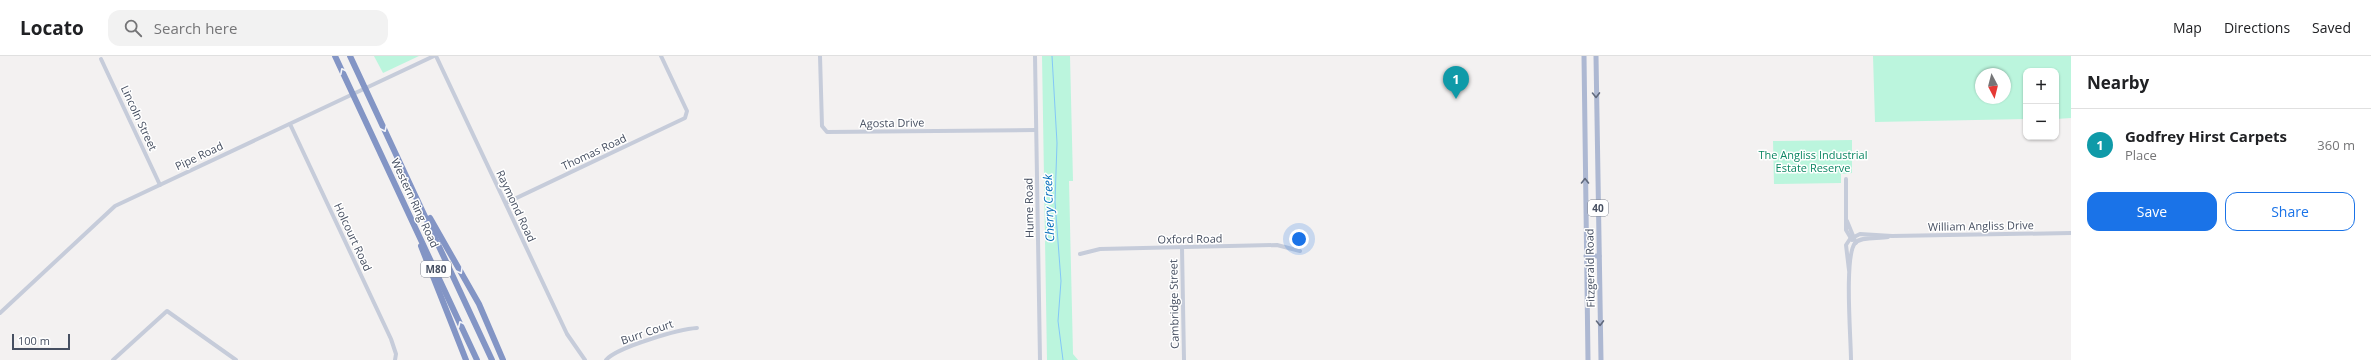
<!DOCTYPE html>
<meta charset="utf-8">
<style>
body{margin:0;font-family:"Open Sans",sans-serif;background:#f2f2f2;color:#202124}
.controls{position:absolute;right:12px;top:12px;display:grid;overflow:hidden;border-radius:8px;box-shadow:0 1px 3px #0004}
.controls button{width:36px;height:36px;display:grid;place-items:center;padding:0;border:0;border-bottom:1px solid #e0e0e0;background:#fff;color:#202124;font:20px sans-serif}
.compass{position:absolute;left:1975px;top:12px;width:36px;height:36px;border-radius:50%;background:#fff;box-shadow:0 1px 3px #0004;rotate:173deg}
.scale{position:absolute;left:12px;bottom:10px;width:58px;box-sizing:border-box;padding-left:4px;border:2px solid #464f61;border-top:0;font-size:11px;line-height:14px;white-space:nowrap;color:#464f61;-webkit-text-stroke:3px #fff;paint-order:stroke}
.you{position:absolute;left:1299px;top:183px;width:14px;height:14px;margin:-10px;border:3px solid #fff;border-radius:50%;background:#1a73e8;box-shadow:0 0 0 6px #1a73e833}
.badge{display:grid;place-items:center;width:26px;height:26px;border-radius:50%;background:#1a73e8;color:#fff;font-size:13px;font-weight:700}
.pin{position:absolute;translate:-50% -33px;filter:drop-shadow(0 1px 2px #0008)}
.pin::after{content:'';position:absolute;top:21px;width:14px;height:12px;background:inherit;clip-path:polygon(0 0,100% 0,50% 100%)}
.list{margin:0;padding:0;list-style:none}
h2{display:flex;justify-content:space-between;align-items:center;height:52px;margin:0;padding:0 16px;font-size:17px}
h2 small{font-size:13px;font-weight:400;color:#757577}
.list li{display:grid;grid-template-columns:26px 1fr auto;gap:12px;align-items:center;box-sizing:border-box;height:72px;padding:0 16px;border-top:1px solid #e0e0e0}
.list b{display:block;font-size:15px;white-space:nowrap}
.list p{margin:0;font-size:13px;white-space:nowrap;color:#757577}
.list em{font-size:13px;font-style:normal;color:#757577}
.actions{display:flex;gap:8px;padding:12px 16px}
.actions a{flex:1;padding:9px 0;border:1px solid #1a73e8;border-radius:12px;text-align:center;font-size:14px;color:#1a73e8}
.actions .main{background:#1a73e8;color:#fff}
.icon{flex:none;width:22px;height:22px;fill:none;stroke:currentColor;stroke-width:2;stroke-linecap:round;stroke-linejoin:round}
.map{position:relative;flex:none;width:2071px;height:304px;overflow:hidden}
header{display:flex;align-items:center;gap:24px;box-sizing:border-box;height:56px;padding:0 20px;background:#fff;border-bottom:1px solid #e0e0e0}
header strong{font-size:19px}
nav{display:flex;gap:22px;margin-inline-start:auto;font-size:14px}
.search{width:280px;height:36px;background:#f2f2f2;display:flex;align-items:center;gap:10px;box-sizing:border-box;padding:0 14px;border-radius:12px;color:#757577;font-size:15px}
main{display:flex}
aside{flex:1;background:#fff}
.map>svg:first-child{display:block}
.green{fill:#bbf5dd;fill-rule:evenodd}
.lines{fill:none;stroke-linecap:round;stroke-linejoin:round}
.stream{stroke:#83c7f7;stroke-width:1}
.minor{stroke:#c6ccda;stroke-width:4}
.major{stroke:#adb8d2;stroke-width:5}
.highway{stroke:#8395c5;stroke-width:6}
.oneway{stroke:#f3f4f9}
.oneway2{stroke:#60697d}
.labels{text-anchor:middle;stroke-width:3;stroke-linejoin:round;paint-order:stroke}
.shield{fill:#fff;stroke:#7e8490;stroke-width:1}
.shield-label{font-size:10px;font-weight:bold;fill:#464f61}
.street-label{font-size:11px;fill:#464f61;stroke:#fff}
.park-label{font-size:11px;fill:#0c8763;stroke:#fff}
.water-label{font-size:12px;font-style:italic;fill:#006cba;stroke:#fff}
</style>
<header>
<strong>Locato</strong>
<div class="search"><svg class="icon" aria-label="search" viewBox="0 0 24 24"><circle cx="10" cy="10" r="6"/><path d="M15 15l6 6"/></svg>Search here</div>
<nav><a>Map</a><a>Directions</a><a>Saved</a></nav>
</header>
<main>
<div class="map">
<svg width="2071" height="304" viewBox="0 0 2071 304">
<rect width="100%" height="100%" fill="#f3f1f1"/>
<g class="green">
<polygon points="374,0 419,0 383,17"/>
<polygon points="1042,0 1070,0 1073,125 1069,125 1073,298 1078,304 1047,304"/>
<path d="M 1873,0 L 2071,0 L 2071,62 L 2056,63 L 2056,15 L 2026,15 L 2026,63 L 1875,66 ZM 1981,18 L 2005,18 L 2005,42 L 1981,42 Z"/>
<polygon points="1852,84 1852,117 1841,118 1841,127 1774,128 1773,85"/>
</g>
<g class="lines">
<polyline class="stream" points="1052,0 1057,87 1055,146 1061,225 1058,265 1063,304"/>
<g class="minor">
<polyline points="436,0 567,278 585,304"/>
<polyline points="820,0 822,70 827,76 1036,74"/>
<polyline points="1035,0 1040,304"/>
<polyline points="101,3 160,129"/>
<polyline points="290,68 391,283 396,298 395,304"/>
<polyline points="1846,123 1846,174 1852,184"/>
<polyline points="506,147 685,62 687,55 661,0"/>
<polyline points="1847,165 1856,187"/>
<polyline points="1182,192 1184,304"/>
<polyline points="1080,198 1100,193 1277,189 1300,195"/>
<polyline points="1849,214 1846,189 1850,183 1860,178 1892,180 2071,177"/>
<polyline points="0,257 115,150 434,0"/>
<polyline points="113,304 167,255 236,304"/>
<path d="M 606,304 C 617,291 680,273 697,272"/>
<path d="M 1851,304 C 1851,283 1844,201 1855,187 C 1861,180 1879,183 1888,181"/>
</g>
<g class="major">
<polyline points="1584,0 1588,304"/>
<polyline points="1596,0 1601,304"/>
<polyline points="1586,200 1599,200"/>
</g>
<g class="highway">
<polyline points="335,0 477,304"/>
<polyline points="350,0 492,304"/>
<polyline points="430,162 479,248 503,304"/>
<polyline points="421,190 466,304"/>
</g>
</g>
<defs><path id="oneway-chevron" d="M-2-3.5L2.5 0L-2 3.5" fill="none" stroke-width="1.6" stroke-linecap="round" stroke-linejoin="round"/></defs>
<g class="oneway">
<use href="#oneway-chevron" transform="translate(343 15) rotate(-117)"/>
<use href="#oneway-chevron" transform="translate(384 73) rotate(65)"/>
<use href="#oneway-chevron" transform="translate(460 215) rotate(60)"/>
<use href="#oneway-chevron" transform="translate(461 268) rotate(-114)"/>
</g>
<g class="oneway2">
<use href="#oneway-chevron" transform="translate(1596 39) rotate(89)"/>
<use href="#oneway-chevron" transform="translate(1585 125) rotate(-90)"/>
<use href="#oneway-chevron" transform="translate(1600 267) rotate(89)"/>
</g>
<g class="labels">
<g class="shield">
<rect x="1588" y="144" width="20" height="16" rx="3"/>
<rect x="421" y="205" width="30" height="16" rx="3"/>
</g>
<g class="shield-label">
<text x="1598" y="156">40</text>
<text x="436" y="217">M80</text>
</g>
<g class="street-label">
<text transform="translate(139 62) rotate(65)" y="4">Lincoln Street</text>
<text transform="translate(892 67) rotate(-1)" y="4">Agosta Drive</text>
<text transform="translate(594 96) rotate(-25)" y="4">Thomas Road</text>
<text transform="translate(199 100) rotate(-25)" y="4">Pipe Road</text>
<text transform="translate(415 147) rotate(65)" y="4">Western Ring Road</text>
<text transform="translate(516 150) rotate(65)" y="4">Raymond Road</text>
<text transform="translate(1029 152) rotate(-91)" y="4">Hume Road</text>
<text transform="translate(1981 170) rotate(-1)" y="4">William Angliss Drive</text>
<text transform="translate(353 181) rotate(65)" y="4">Holcourt Road</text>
<text transform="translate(1190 183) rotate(-1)" y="4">Oxford Road</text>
<text transform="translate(1590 212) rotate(-91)" y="4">Fitzgerald Road</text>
<text transform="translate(1174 248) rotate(-91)" y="4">Cambridge Street</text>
<text transform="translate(647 276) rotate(-19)" y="4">Burr Court</text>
</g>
<g class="park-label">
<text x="1813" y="103">The Angliss Industrial<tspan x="1813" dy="13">Estate Reserve</tspan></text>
</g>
<g class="water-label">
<text transform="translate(1049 152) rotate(-92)" y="4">Cherry Creek</text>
</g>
</g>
</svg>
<div class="controls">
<button>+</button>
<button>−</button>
</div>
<svg class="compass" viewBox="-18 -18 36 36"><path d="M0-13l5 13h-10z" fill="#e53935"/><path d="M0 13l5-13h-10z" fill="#757577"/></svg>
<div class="scale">100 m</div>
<div class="you"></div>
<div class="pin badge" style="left:1456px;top:43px;background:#0f9aa8">1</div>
</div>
<aside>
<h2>Nearby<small></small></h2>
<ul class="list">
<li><span class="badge" style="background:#0f9aa8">1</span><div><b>Godfrey Hirst Carpets</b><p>Place</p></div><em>360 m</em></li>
</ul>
<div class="actions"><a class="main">Save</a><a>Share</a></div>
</aside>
</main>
